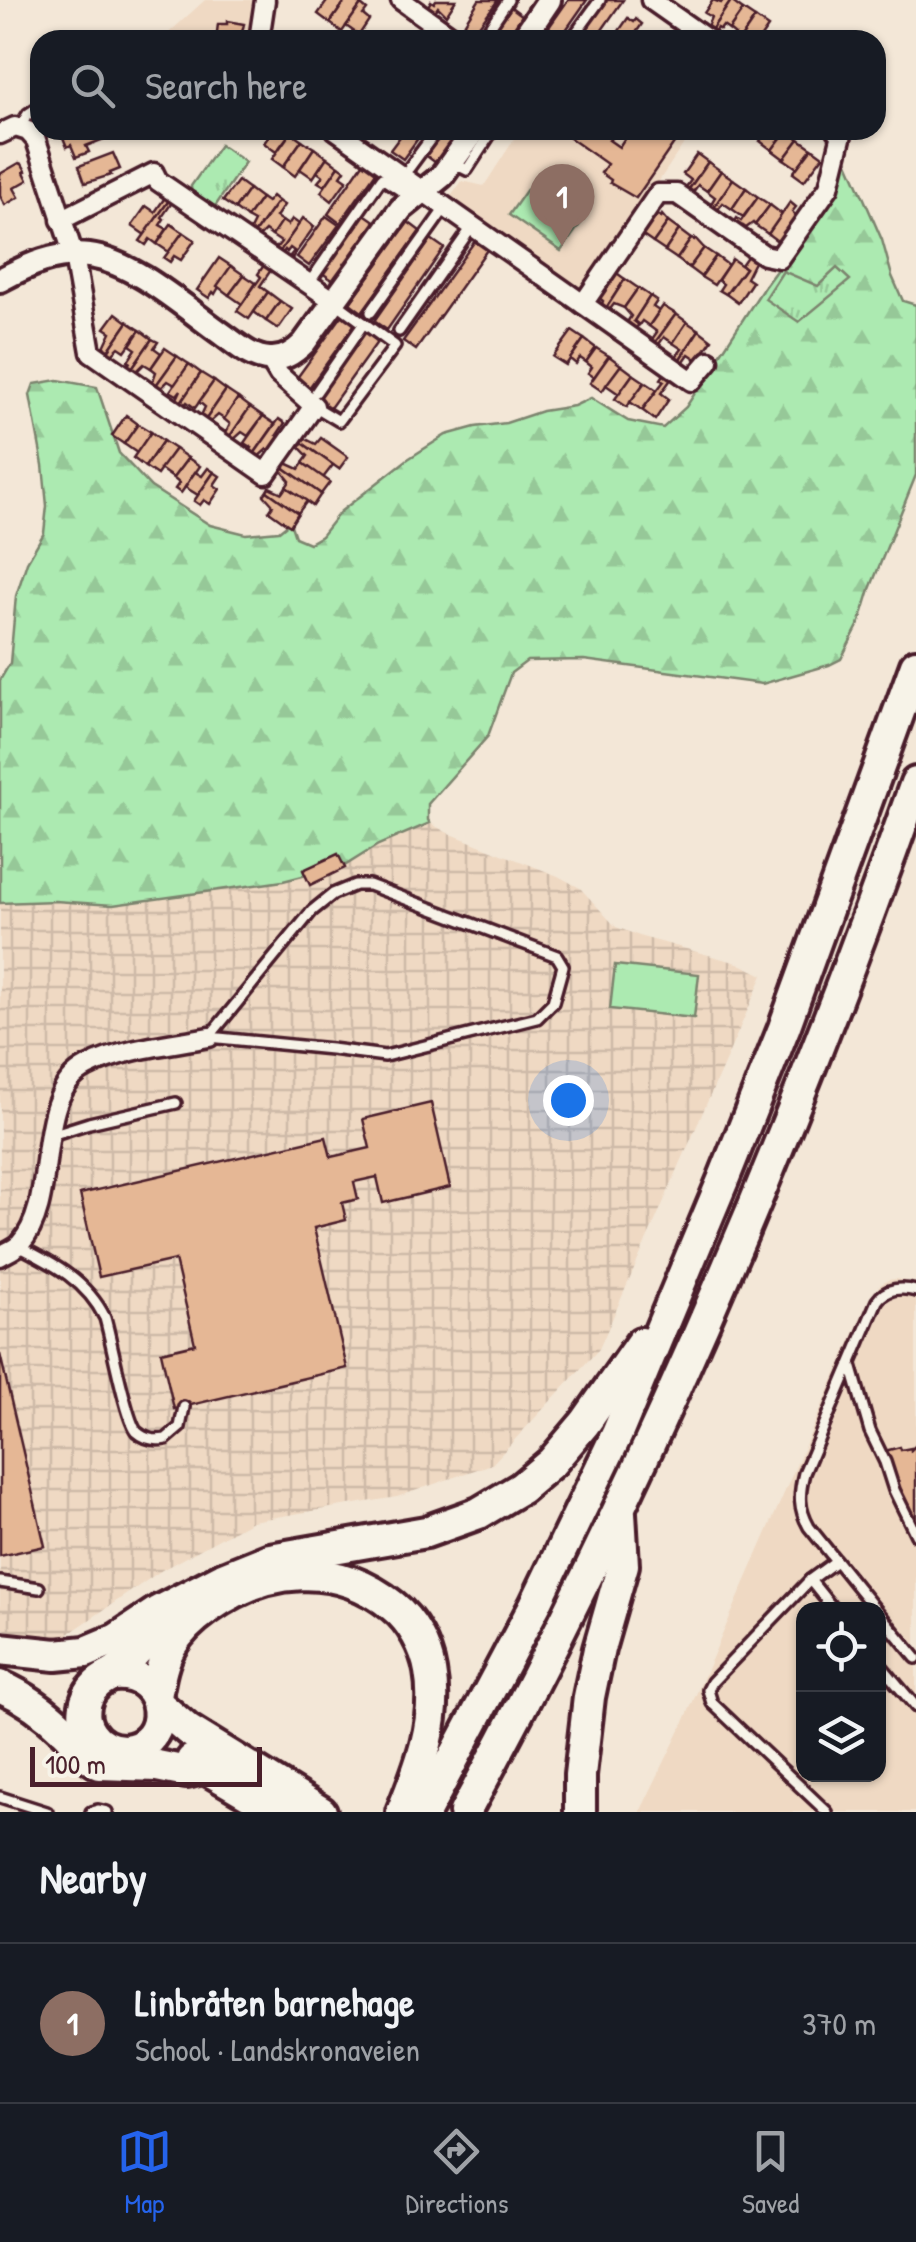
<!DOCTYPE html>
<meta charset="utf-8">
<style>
body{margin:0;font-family:"Patrick Hand",sans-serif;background:#242831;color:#f1f3f6}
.controls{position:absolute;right:30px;bottom:30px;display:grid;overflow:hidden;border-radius:20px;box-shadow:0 2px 8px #0004}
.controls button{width:90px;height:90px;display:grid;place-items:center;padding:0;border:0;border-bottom:2px solid #363941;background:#171b24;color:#f1f3f6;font:50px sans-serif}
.scale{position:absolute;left:30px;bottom:25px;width:232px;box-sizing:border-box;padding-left:10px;border:5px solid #4a1f2b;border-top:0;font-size:28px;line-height:35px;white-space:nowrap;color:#4a1f2b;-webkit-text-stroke:8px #f7f3e8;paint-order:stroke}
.you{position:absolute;left:568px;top:1100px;width:35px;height:35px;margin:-25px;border:8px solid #fff;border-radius:50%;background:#1a73e8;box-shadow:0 0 0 15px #1a73e833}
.badge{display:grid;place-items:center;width:65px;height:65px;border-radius:50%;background:#2563eb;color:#fff;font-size:32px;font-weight:700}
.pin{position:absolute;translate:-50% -82px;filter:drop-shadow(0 2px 5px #0008)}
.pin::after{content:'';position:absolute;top:52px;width:35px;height:30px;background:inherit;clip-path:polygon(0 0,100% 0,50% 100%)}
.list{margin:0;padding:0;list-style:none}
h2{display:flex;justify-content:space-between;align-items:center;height:130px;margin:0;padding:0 40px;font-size:42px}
h2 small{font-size:32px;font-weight:400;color:#9ea1a6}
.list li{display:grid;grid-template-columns:65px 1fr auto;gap:30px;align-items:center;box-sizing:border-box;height:160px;padding:0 40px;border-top:2px solid #363941}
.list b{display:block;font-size:38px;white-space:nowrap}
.list p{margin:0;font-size:32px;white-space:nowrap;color:#9ea1a6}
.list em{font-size:32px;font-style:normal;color:#9ea1a6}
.icon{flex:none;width:55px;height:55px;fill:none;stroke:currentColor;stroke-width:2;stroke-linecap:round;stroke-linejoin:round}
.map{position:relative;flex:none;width:916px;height:1812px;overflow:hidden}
.search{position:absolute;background:#171b24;box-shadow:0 2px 8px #0004;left:30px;right:30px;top:30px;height:110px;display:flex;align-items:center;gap:25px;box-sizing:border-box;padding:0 35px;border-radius:30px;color:#9ea1a6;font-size:38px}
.sheet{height:290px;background:#171b24}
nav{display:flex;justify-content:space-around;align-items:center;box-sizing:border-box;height:140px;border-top:2px solid #363941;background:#171b24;font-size:28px;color:#9ea1a6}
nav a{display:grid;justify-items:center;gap:5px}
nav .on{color:#2563eb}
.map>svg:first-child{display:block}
.built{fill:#efd9c3;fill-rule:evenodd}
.industrial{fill:url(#industrial-grid)}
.forest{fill:url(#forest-firs);stroke:#7b846e;stroke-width:2.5}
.park{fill:url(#park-tufts);stroke:#7b846e;stroke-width:2.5}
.pitch{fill:#aceab1;stroke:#7b846e;stroke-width:2.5}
.building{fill:#e5b795;stroke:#4a1f2b;stroke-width:2.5}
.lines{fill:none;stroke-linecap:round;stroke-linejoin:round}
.lane-casing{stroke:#4a1f2b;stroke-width:16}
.street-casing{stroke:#4a1f2b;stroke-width:25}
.secondary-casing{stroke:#4a1f2b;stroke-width:30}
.highway-casing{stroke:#4a1f2b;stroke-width:38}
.lane{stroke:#f7f3e8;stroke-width:9}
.street{stroke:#f7f3e8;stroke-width:18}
.secondary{stroke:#f7f3e8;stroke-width:22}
.highway{stroke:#f7f3e8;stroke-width:30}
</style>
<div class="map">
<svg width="916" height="1812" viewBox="0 0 916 1812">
<defs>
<pattern id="industrial-grid" width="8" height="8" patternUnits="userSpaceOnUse" patternTransform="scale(2.5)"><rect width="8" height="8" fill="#efd9c3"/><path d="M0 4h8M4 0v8" fill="none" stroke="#cebaa8"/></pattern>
<pattern id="forest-firs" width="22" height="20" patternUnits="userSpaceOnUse" patternTransform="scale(2.5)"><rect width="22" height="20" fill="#aceab1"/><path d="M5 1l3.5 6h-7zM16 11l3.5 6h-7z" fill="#96c898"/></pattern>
<pattern id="park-tufts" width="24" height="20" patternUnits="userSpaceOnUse" patternTransform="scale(2.5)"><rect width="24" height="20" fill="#aceab1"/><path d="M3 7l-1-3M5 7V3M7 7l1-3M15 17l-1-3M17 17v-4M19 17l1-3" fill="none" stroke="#96c898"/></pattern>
</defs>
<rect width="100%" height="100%" fill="#f3e7d7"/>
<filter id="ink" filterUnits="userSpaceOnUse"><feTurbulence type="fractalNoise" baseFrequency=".01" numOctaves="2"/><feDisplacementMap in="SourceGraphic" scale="20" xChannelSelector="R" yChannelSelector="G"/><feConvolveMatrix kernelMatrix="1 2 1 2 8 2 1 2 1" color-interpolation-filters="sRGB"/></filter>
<g filter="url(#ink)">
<g class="built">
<polygon points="205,0 260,0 253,40 161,40"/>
<polygon points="520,130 693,130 587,289 572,290 447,202 462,181 484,186"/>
<path d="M 897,1279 L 916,1284 L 916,1812 L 640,1812 L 684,1722 L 869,1299 L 880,1285 L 888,1280 ZM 804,1610 L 878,1610 L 878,1774 L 804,1774 Z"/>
</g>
<polygon class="industrial" points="430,823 446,832 558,876 580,888 616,927 642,937 738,963 763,975 599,1349 492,1464 397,1497 252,1521 162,1570 54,1644 0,1628 0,903 55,901 113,905 283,881 346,865 378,845"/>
<polygon class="forest" points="841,146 882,240 892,276 903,301 916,305 916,475 870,589 860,622 841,659 829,665 762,684 584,660 527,661 511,673 488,736 428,804 428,820 430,823 378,845 346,865 283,881 113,905 55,901 0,903 0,680 10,663 16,596 27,562 44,533 47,506 43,465 30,395 34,384 58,380 97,387 119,453 151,487 210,525 246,534 279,531 290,522 295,537 309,543 321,536 340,512 408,459 446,435 475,427 506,423 542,411 574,406 591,398 628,421 663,428 686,407 764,287 794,246"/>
<g class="park">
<polygon points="220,145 245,162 212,211 192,197 191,186"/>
<polygon points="837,268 850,280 799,322 765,299 783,271 818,286"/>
</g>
<g class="pitch">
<polygon points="534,179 586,216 561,251 509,215"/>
<polygon points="615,965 699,974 694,1018 610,1009"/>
</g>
<g class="building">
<polygon points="328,0 346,0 330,23 318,14"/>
<polygon points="346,0 354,0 361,5 342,32 330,23"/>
<polygon points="436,0 456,0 446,15 438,7 434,13 427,8 431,1 434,3"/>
<polygon points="479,0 498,0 469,39 459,32"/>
<polygon points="568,0 587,0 559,40 540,40"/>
<polygon points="605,0 623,0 595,40 590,40 581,33"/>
<polygon points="713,0 721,3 723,0 731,1 710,32 706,29 711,17 704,13"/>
<polygon points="731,1 743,10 729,30 723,26 720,30 717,28 713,34 710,32"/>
<polygon points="361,5 367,10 363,15 369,20 359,35 346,26"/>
<polygon points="511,7 523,16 506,40 487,40"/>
<polygon points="743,10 755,18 740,40 734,40 732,39 735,35 729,30"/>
<polygon points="628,18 634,22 636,19 642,24 631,40 616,40 614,38"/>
<polygon points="755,18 768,27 759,40 740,40"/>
<polygon points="227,21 244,24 240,40 216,40 218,24 227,24"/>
<polygon points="64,130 106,130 109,137 86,146 89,152 76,157 71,145 67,147 62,135 66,134"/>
<polygon points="273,130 291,132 276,152 264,143"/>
<polygon points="405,130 424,130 403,159 390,150"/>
<polygon points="441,130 460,130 436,163 424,154"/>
<polygon points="576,130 605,130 613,136 609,140 619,147 630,130 683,130 636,198 610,183 611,180 601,173 607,164 570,138"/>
<polygon points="768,130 787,130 772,150 760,141"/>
<polygon points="787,130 799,139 784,159 772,150"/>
<polygon points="291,132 302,140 283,167 272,159"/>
<polygon points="799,139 812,148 797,168 784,159"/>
<polygon points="302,140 314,148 295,176 283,167"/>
<polygon points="314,148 327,157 313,178 300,169"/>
<polygon points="812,148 823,156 804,181 793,173"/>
<polygon points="113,153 120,169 110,173 111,175 85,183 79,166"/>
<polygon points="697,154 708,162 687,192 684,190 691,180 683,174"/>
<polygon points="327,157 339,166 325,186 318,182 323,176 317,172"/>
<polygon points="365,160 378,169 340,223 328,214"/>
<polygon points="708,162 721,171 707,191 698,185 691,195 687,192"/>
<polygon points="19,163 22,164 26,171 24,172 28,180 14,188 19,197 5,205 0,196 0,174"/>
<polygon points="339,166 345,170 341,176 347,180 332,201 321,192"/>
<polygon points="721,171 733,179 712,210 709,207 715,197 707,191"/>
<polygon points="733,179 746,188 732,209 723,203 716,212 712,210"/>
<polygon points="238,181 249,189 235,209 223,201"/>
<polygon points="746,188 758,197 743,217 732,209"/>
<polygon points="249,189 261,198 247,218 235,209"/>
<polygon points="166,196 170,199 145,235 132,226 146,206 155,212"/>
<polygon points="272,196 278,201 252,237 248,234 254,222 247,218 261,198 267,202"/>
<polygon points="758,197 770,205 755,225 753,223 746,228 743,226 740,230 733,225 737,218 741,221"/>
<polygon points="170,199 173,201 162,217 164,219 160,225 167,229 157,244 150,239 146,245 140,241"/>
<polygon points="278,201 284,205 276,217 282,221 272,236 265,231 256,240 252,237"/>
<polygon points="790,202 796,207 792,212 798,217 780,243 768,234"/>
<polygon points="770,205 782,214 768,234 755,225"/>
<polygon points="363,213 376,222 334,281 322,273"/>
<polygon points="655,213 661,217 662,215 668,222 653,243 640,234"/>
<polygon points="326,216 339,225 309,266 297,257"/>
<polygon points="303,218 314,227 292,258 290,256 294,251 290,248 287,252 285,250 280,257 277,255"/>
<polygon points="292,219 299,224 277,255 273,252 281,242 272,236 282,221 288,225"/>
<polygon points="408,222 420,231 362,312 350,303"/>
<polygon points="668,222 679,230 665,251 653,243"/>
<polygon points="171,224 183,232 169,252 157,244"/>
<polygon points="679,230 691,239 677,259 665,251"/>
<polygon points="183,232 195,240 181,260 174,256 170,262 164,258"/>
<polygon points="477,238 489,247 416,350 403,341"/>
<polygon points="695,238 704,248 689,268 677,259 691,239 694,240"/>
<polygon points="431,239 444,248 387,330 374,321"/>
<polygon points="704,248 716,256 701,277 689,268"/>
<polygon points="748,255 755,260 746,278 752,282 738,303 726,294 745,268 741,265"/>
<polygon points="716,256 728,265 714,285 701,277"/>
<polygon points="219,258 231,266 215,294 213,292 209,298 197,290"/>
<polygon points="732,259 745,268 726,294 719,290 723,284 718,280"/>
<polygon points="264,265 271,270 260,286 268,292 249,319 237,311 261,277 258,274"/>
<polygon points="231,266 244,275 229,295 217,286"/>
<polygon points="614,271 625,279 605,310 601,307 603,301 597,296"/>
<polygon points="244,275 256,283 242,304 229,295"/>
<polygon points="625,279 638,288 624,308 614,304 608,312 605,310"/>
<polygon points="638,288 650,296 634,321 639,325 633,330 626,324 631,316 624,308"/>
<polygon points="268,292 280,301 266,321 254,312"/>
<polygon points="650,296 657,301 653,307 659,311 649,326 642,321 639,325 634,321"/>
<polygon points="280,301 292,309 278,329 266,321"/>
<polygon points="663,306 676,314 654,344 650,342 657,332 649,326"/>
<polygon points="116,313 128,322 106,354 102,351 111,332 105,328"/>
<polygon points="344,313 357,321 306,392 294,382"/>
<polygon points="676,314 687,322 673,343 664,337 657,347 654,344"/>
<polygon points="128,322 140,330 125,351 119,347 109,357 106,354"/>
<polygon points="687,322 699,330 678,362 674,359 682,349 673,343"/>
<polygon points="367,329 380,338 330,408 318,399"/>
<polygon points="140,330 152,339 130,371 126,368 130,362 128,361 136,349 130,345"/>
<polygon points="699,330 712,340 698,360 689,354 682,364 678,362"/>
<polygon points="572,331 584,339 566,365 553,357"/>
<polygon points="152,339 158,342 154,348 161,353 151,368 144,364 134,374 130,371"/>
<polygon points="584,339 596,348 586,362 580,358 576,364 570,359"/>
<polygon points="165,348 177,356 154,388 151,386 156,372 151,368"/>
<polygon points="596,348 609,356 594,377 588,373 592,367 586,362"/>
<polygon points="177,356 189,364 175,385 168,381 158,391 154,388"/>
<polygon points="609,356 621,365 602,391 590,383"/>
<polygon points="189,364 201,373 179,405 175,403 181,390 177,395 170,391"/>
<polygon points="621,365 633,374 619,394 606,385"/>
<polygon points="201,373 214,381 195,408 187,402 182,408 179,405"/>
<polygon points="665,373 672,378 661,393 669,399 655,420 642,410 664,381 661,379"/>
<polygon points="633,374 645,382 627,407 615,399"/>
<polygon points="214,381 226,390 202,425 199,420 205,407 199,402"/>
<polygon points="645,382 657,390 642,410 630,402"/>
<polygon points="226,390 238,398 224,419 218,415 207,425 202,425"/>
<polygon points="238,398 250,407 226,442 224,437 230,424 224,419"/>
<polygon points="250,407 263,416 248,436 242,432 231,442 226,442"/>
<polygon points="126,415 138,424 124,444 112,436"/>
<polygon points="263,416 275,424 252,457 248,454 252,448 244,443"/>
<polygon points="279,419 285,423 277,435 283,439 273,453 267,449 256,459 252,457"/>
<polygon points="138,424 151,432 137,453 124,444"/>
<polygon points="151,432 163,441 145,467 133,458"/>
<polygon points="304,438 316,444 321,438 348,457 339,469 301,442"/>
<polygon points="163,441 175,449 157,475 145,467"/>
<polygon points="301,442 333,465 323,478 303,463 308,456 298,446"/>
<polygon points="175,449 188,458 173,478 160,469"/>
<polygon points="188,458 200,466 181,493 175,489 179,483 173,478"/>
<polygon points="286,463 299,469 303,463 330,482 321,494 283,467"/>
<polygon points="283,467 321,494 313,506 286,487 290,481 281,470"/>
<polygon points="208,468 214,472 198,495 185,487 195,472 202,476"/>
<polygon points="214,472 220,476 214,485 220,489 210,504 204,500 200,505 194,501"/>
<polygon points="269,487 282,493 286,487 307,501 298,513 267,491"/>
<polygon points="267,491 298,513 290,526 269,511 273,505 264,495"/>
<polygon points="338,854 345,868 310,885 303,870"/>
<polygon points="431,1103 450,1187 383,1203 377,1177 354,1182 358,1199 342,1203 346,1220 314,1228 347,1368 174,1409 161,1352 195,1344 175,1260 99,1277 80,1194 326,1137 331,1157 370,1148 363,1119"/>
<polygon points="0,1354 45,1546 0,1556"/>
<polygon points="916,1445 916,1532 891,1476 885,1451 900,1447 901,1450 911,1448 911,1450"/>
</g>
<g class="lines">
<defs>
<g id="lane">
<polyline points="481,40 508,0"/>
<polyline points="571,40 600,0"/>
<polyline points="19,128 28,114 40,106"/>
<polyline points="455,164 467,170 493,130"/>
<polyline points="409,168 437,130"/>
<polyline points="314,276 382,178 412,198"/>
<polyline points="371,312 445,208"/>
<polyline points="399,331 472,227"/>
<polyline points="316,392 364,323"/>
<polyline points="314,406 339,421 395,346 335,302"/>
<polygon points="355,885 369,885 557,956 563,966 553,1002 537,1018 385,1056 331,1049 209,1037 312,911 333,894"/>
<polyline points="51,1135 89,1123 176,1103"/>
<path d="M 18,1246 C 54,1264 87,1281 105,1318 C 111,1338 126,1421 137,1432 C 146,1440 155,1441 166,1439 L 180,1427 L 184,1407"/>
<polyline points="851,1365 870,1431 885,1462 894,1490 916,1535"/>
<polyline points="810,1580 834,1610"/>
<polyline points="0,1582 39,1588"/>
<path d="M 876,1610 L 809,1527 C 798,1508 799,1493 804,1473 L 877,1301 C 886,1288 902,1287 916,1291"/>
<polyline points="878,1612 916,1658"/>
<polyline points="878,1662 916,1707"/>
<polyline points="0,1797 47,1812"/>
<polyline points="91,1812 98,1810 107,1812"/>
<polyline points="827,1812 712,1703 708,1690 712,1682 810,1580 836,1561"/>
</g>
<g id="street">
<polyline points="401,0 457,40"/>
<polyline points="651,0 708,40"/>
<polyline points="259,40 265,0"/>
<polyline points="336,130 583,304"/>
<polyline points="0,134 15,127 28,131 36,140 74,256 91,352 266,474 314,406 279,375 270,360"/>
<polyline points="61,220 154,173 158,181 334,301"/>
<polyline points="709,361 692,381 583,304 658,194 677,194 764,255 779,258 829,187 842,134 837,130"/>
<path d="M 0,1256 C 7,1252 15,1249 20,1244 C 61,1199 30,1096 87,1067 C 124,1048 169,1045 209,1037"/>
</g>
<g id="secondary">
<polyline points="522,40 549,0"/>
<path d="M 0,280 C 28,265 56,252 89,256 C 135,262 185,308 222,334 C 236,344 252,359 270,359 C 283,360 295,352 304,343 L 401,209 L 442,176 L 475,130"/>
</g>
<g id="highway">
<polyline points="0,1649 56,1655 86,1652 117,1639 159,1611 223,1578 270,1559 426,1532 479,1513 521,1488 552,1462 585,1423 641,1343"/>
<path d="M 114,1675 C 169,1670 174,1747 124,1750 C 111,1750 98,1744 91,1733 C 80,1718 83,1697 97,1684 C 105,1677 114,1675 122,1667 C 137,1652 150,1637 164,1622"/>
<path d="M 0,1686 C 25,1697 46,1712 65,1731 C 77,1743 85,1756 100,1764 L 157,1766 L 187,1772 L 206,1767"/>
<path d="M 156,1697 C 159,1680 162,1661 171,1646 C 180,1630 194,1618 208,1608 C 266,1567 336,1560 393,1606 C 412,1621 426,1647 430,1671 C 439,1720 420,1768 402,1812"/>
<polyline points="158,1704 188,1730 321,1812"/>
<polyline points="192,1760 280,1812"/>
<polyline points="425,1812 535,1605 617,1434 723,1180 784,1028 916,665"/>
<path d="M 465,1812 C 645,1482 791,1137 916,783"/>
<polyline points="580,1812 580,1775 589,1697 599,1649 623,1565 620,1513"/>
</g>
</defs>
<use href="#lane" class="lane-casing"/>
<use href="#street" class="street-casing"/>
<use href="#secondary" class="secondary-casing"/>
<use href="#highway" class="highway-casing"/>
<use href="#lane" class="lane"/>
<use href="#street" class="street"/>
<use href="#secondary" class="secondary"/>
<use href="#highway" class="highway"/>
</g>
</g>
</svg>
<div class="controls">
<button><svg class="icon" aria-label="locate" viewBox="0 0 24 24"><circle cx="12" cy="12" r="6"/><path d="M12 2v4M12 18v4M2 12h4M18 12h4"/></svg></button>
<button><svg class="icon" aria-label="layers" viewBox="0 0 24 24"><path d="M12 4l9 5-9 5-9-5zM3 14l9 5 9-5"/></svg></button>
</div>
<div class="scale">100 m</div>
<div class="you"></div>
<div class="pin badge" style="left:562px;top:246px;background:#8d6e63">1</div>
<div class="search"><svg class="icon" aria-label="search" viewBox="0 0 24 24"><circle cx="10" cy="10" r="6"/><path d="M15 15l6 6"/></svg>Search here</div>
</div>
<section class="sheet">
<h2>Nearby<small></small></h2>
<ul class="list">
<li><span class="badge" style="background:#8d6e63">1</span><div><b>Linbråten barnehage</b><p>School · Landskronaveien</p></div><em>370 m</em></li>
</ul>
</section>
<nav>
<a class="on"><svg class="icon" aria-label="map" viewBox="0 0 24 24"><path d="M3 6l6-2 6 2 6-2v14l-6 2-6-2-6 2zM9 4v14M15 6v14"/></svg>Map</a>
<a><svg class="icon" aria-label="directions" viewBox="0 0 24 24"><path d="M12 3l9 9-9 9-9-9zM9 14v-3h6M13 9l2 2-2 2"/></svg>Directions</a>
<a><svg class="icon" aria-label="saved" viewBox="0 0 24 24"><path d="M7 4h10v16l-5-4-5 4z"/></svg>Saved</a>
</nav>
